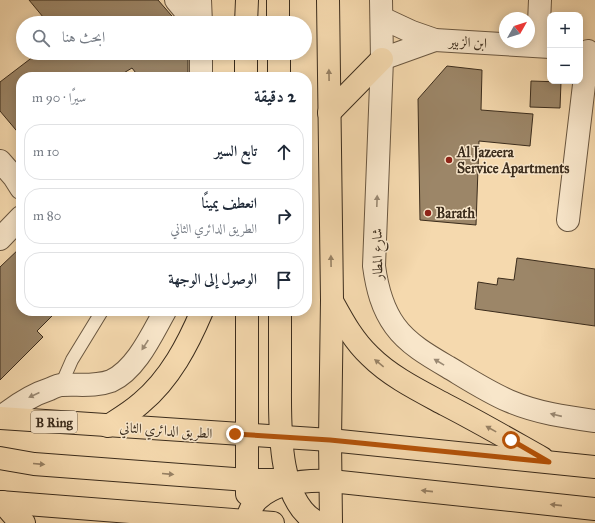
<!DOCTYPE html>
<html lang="ar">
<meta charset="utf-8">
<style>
body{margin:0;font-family:"IM FELL Great Primer",Amiri,serif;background:#f2f2f3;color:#1f2937;direction:rtl}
.controls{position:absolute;right:12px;top:12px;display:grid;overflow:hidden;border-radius:8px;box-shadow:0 2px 10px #0003}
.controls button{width:36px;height:36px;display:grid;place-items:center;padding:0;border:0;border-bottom:1px solid #e0e1e3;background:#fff;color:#1f2937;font:20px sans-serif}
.compass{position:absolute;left:499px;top:12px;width:36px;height:36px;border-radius:50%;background:#fff;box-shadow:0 2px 10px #0003;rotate:51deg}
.stop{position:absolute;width:12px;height:12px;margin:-9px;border:3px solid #b45309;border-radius:50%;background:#fff}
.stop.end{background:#b45309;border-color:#fff;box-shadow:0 1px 4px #0008}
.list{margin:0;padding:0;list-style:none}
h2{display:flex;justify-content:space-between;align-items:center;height:52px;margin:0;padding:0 16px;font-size:17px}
h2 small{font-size:13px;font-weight:400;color:#747a83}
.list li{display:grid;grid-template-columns:26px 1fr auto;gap:12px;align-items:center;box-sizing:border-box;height:56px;margin:0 8px 8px;padding:0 8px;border:1px solid #e0e1e3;border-radius:16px}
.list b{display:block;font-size:15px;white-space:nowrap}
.list p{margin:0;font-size:13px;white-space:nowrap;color:#747a83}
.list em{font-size:13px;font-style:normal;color:#747a83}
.icon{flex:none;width:22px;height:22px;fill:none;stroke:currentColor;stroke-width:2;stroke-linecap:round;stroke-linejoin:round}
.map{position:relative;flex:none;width:595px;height:523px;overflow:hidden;direction:ltr}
.search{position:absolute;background:#fff;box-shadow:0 2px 10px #0003;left:16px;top:16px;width:296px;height:44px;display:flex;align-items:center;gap:10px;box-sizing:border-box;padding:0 14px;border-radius:22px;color:#747a83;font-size:15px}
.panel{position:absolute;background:#fff;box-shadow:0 2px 10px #0003;left:16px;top:72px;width:296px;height:244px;border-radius:16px;direction:rtl}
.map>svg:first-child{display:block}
.building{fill:#9c8668;stroke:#3b2c1c}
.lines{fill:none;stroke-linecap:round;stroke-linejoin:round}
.service-casing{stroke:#6a5740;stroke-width:14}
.minor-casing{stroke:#6a5740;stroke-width:24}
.primary-casing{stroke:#3b2c1c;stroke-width:24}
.service{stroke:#f8e6ca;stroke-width:12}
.minor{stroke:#f8e6ca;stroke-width:22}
.primary{stroke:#f5d9ae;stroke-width:22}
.oneway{fill:#988265}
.oneway2{fill:#9a8973}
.route{stroke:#b45309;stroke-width:5}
.poi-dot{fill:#8f2418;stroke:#f8e6ca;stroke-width:1.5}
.labels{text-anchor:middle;stroke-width:3;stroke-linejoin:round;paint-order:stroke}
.shield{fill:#f8e6ca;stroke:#746450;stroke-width:1}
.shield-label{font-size:13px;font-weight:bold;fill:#3b2c1c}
.street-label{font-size:14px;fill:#3b2c1c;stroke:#f8e6ca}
.poi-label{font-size:14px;font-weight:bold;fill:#3b2c1c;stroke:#f8e6ca;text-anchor:start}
</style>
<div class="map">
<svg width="595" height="523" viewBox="0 0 595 523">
<rect width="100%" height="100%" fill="#f5d9ae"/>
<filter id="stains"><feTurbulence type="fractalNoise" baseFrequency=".005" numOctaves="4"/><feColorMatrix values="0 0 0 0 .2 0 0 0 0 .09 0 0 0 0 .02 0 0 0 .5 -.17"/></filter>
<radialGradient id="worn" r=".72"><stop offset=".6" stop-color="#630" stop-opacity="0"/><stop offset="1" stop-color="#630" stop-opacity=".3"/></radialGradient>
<g class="building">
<polygon points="29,0 158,0 178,23 48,23"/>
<polygon points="38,53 188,53 188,77 139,77 132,68 117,77 21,77 21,136 0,111 0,82"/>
<polygon points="447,66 482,70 481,110 533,114 530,146 479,141 476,225 420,220 418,99"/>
<polygon points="531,81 561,82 560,108 530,107"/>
<polygon points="21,247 21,311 57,311 37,331 43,337 0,380 0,267"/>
<polygon points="517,258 595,269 595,326 475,309 478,282 497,285 498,278 514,280"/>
</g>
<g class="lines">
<defs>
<polyline id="service" points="61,385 72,360 102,311"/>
<g id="minor">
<polyline points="176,0 195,23"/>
<polyline points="200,0 201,23"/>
<path d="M 381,0 L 382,59 L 374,266 C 377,288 382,308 395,326 C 408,344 429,356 448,367 C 468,379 488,392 509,401 C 537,413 566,417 595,421"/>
<polyline points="382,18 412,32 435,40 550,47"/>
<polyline points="538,46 540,0"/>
<polyline points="382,59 435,40"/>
<polyline points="201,77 201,53"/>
<polyline points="0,161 14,177 21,188"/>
<polyline points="568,220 588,51"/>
<polyline points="0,239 21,217"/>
<path d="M 0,418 C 16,405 31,395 50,389 C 54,387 58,385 62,385 C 78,384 95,387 111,381 C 136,370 152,334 165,311"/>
</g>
<g id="primary">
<polyline points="278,0 278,23"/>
<polyline points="328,0 332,300 330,440 331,523"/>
<polyline points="246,23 247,0"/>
<polyline points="279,53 279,77"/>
<polyline points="246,77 246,53"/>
<polyline points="329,113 382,59"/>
<path d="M 332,301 C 343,321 353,340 370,356 C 391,377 420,391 446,405 C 479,422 510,440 542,458"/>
<path d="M 280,311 C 280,336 280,360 280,385 C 280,423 277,504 319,523"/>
<polyline points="0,418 330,440 595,467"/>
<path d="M 108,426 C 119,419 131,412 141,403 C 170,379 188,344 202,311"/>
<polyline points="0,458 34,464 247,480 288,480"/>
<polyline points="247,494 247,311"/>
<polyline points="0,502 273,523"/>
<polyline points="2,502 15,517 24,523"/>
<path d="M 246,521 C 249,513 252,504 258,499 C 276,482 308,480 331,481 L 595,509"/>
</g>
</defs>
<use href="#service" class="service-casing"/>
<use href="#minor" class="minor-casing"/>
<use href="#primary" class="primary-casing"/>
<use href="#service" class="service"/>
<use href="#minor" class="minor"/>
<use href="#primary" class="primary"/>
</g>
<defs><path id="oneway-solid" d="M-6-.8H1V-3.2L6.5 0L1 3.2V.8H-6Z"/></defs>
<g class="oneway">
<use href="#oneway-solid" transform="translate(329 75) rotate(-91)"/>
<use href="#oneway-solid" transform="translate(331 261) rotate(-91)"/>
<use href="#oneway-solid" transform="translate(379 363) rotate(-141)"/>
<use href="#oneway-solid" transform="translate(491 429) rotate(-151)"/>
<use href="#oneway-solid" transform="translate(39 464) rotate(5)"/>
<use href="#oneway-solid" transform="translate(168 474) rotate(5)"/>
<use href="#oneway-solid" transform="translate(427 491) rotate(-174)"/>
<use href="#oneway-solid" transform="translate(556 505) rotate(-174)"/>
</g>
<g class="oneway2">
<use href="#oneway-solid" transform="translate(377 201) rotate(-88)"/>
<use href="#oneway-solid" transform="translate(145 345) rotate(123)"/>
<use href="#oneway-solid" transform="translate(439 362) rotate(-149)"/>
<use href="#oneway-solid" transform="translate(34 395) rotate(155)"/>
<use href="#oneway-solid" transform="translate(556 415) rotate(-167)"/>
</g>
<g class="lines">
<polyline class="route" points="235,434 330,440 549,462 511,440"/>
</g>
<g class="poi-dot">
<circle cx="449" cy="160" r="4"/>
<circle cx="428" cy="213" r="4"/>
</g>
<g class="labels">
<rect class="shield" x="31" y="411" width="46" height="22" rx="3"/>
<g class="shield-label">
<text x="54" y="427">B Ring</text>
</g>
<g class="street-label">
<text transform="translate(468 42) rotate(3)" y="5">ابن الزبير</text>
<text transform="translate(377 254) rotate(-91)" y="5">شارع المطار</text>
<text transform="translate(166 430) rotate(4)" y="5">الطريق الدائري الثاني</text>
</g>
<g class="poi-label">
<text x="457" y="157">Al Jazeera<tspan x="457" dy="16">Service Apartments</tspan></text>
<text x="436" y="218">Barath</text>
</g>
</g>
<rect width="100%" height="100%" filter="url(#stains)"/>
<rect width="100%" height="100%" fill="url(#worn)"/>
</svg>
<div class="controls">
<button>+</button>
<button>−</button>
</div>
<svg class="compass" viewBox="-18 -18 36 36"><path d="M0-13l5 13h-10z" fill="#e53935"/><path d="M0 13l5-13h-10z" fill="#747a83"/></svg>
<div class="stop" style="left:511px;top:440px"></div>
<div class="stop end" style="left:235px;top:434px"></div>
<div class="search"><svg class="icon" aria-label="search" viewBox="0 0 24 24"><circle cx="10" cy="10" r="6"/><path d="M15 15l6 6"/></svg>ابحث هنا</div>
<section class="panel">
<h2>2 دقيقة<small>سيرًا · 90 m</small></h2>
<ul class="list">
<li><svg class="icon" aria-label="ahead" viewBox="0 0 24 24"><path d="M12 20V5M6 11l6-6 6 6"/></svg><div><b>تابع السير</b></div><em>10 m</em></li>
<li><svg class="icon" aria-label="right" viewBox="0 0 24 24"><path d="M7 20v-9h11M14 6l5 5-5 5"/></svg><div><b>انعطف يمينًا</b><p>الطريق الدائري الثاني</p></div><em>80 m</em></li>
<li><svg class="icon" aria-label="arrive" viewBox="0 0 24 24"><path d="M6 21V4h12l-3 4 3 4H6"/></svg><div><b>الوصول إلى الوجهة</b></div></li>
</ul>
</section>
</div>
